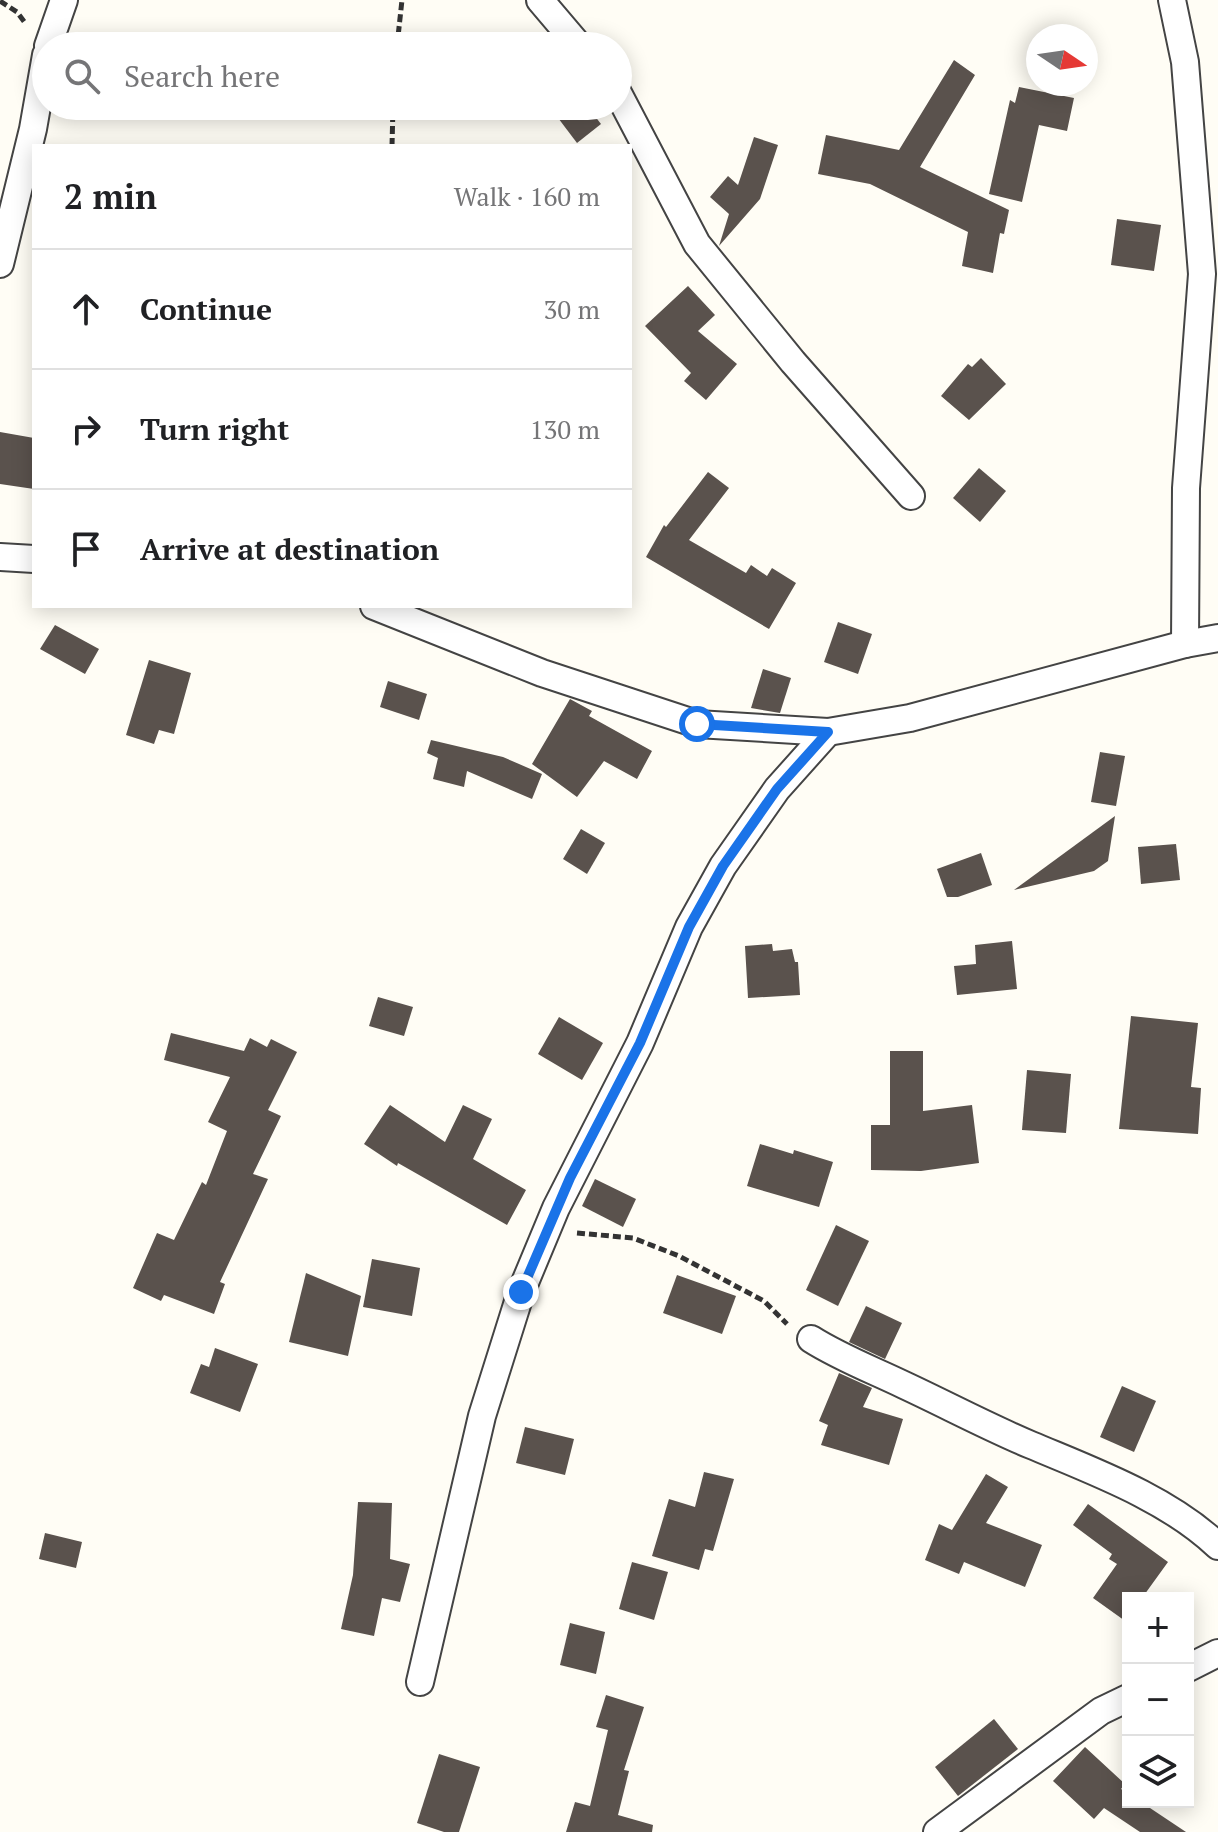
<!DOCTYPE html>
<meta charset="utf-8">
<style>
body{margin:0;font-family:"PT Serif",serif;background:#f2f2f2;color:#202124}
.controls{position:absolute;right:24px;bottom:24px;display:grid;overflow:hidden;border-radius:0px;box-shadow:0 4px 20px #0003}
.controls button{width:72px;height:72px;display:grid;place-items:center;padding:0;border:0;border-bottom:2px solid #e0e0e0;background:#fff;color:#202124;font:40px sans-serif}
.compass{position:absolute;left:1026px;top:24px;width:72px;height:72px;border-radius:50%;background:#fff;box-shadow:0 4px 20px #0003;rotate:103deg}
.stop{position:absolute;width:24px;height:24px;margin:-18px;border:6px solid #1a73e8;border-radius:50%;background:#fff}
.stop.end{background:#1a73e8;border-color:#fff;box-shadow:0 2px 8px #0008}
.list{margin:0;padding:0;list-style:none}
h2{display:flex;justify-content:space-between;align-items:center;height:104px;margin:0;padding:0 32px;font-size:34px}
h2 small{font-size:26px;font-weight:400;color:#757577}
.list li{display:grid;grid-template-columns:52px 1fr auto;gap:24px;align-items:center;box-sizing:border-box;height:120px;padding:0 32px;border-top:2px solid #e0e0e0}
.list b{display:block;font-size:30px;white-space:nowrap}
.list em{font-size:26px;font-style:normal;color:#757577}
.icon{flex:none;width:44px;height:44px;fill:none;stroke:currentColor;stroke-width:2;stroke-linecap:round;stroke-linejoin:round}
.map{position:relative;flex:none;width:1218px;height:1832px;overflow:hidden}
.search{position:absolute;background:#fff;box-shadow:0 4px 20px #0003;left:32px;top:32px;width:600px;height:88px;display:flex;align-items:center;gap:20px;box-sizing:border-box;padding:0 28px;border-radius:44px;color:#757577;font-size:30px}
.panel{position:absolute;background:#fff;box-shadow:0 4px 20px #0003;left:32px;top:144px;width:600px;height:464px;border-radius:0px}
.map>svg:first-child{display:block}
.building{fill:#5a524d}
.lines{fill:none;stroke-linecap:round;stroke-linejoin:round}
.minor-casing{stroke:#444;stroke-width:30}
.path{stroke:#333;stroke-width:5;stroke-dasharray:8 4;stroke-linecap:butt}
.minor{stroke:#fff;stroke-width:26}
.route{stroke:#1a73e8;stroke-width:10}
</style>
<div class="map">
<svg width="1218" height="1832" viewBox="0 0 1218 1832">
<rect width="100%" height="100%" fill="#fffdf5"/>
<g class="building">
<polygon points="954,60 975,75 920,167 1009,210 1004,234 1000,233 993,273 962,266 968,232 870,184 818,174 826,135 899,150"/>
<polygon points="1019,87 1074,98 1067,131 1039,125 1022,202 989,194 1010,100 1015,103"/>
<polygon points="549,106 587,106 601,124 577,143"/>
<polygon points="754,137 778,145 760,199 719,246 729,214 710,197 728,176 738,185"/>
<polygon points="1117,219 1161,225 1154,271 1111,265"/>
<polygon points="688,286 715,315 698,331 737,364 706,400 684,381 691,373 645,326"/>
<polygon points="981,358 1006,384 969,420 941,396 968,364 972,367"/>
<polygon points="0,432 34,438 34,489 0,484"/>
<polygon points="979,468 1006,491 980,522 953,498"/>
<polygon points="708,472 729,488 689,540 746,573 751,565 767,576 772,568 796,583 769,629 646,557 664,525 666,527"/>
<polygon points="838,622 872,634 858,674 824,662"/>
<polygon points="55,625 99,649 85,674 40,649"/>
<polygon points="149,660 191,673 174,734 159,730 154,744 126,735"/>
<polygon points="763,669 791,678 780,713 751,708"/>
<polygon points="388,681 427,694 419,720 380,707"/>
<polygon points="570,699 592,711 589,716 652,751 637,779 604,761 577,797 532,764"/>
<polygon points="431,740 503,757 542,774 532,799 467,771 464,787 433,779 438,758 427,753"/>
<polygon points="1100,752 1125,756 1116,806 1091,802"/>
<polygon points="1115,816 1108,861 1094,871 1014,890"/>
<polygon points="581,829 605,843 587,874 563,859"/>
<polygon points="1176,844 1180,880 1141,884 1138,847"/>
<polygon points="981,853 992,885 958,897 947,897 937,869"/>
<polygon points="1012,941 1017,989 957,995 954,966 976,964 975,945"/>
<polygon points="772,944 773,951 792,949 795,962 798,962 800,995 748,998 745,946"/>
<polygon points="378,997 413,1007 404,1036 369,1026"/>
<polygon points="1131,1016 1198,1023 1191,1087 1201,1088 1198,1134 1119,1129"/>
<polygon points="559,1017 603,1043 582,1080 538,1054"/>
<polygon points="171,1033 244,1051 250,1038 267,1047 271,1039 297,1052 268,1110 281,1116 253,1174 268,1179 220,1282 225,1284 214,1314 164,1295 161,1301 133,1288 157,1233 174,1240 202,1182 206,1185 227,1131 208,1122 230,1077 164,1060"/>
<polygon points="890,1051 923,1051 923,1111 972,1105 979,1163 921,1171 871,1170 871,1125 890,1125"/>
<polygon points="1027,1070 1071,1074 1066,1133 1022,1130"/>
<polygon points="390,1105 445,1142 463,1105 492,1119 473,1159 526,1190 507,1225 398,1163 397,1166 364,1144"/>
<polygon points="760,1144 793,1154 794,1150 833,1162 819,1207 747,1186"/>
<polygon points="595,1179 636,1199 623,1227 582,1206"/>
<polygon points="836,1225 869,1241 838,1306 806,1290"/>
<polygon points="372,1259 420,1268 412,1316 363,1307"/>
<polygon points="306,1273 361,1296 348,1356 289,1342"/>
<polygon points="677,1275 736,1296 722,1334 663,1313"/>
<polygon points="866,1306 902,1323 885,1359 849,1342"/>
<polygon points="215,1348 258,1364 240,1412 190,1393 201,1364 209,1367"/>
<polygon points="839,1373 872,1388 863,1407 903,1419 889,1465 821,1445 828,1425 819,1421"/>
<polygon points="1122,1386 1156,1401 1134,1452 1100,1437"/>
<polygon points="525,1427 574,1439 565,1475 516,1463"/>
<polygon points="704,1472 734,1479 713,1551 705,1549 699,1570 652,1556 669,1499 695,1507"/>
<polygon points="986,1474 1008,1487 986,1523 1042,1545 1025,1587 964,1562 959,1574 925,1560 939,1524 952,1530"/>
<polygon points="358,1502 392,1503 390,1559 410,1564 400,1602 382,1598 374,1636 341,1629 353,1575"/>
<polygon points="1088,1504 1168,1562 1142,1598 1128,1598 1128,1623 1093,1598 1117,1564 1109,1559 1112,1554 1073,1525"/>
<polygon points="45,1533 82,1542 76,1568 39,1559"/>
<polygon points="632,1562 668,1572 654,1620 619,1609"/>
<polygon points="570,1623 605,1632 596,1674 560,1665"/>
<polygon points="606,1695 644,1707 624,1770 629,1771 618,1815 653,1825 652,1832 566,1832 575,1802 590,1806 608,1730 596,1727"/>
<polygon points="994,1719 1018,1749 958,1796 935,1767"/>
<polygon points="1085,1747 1125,1784 1121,1789 1128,1793 1128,1802 1141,1802 1186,1832 1140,1832 1104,1808 1094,1819 1053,1781"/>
<polygon points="439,1754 480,1767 459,1832 444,1832 417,1823"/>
</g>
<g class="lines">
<defs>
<g id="minor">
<polyline points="540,0 579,46"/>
<polyline points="1172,0 1185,62 1202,274 1186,488 1185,644"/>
<polyline points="48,46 64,0"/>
<polyline points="618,93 697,244 793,362 911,496"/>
<polyline points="0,264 33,129 46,55"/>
<polyline points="0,557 34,559"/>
<polyline points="374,606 542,673 697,724 828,732 910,718 1185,644 1218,638"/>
<path d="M 811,1339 C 841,1358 873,1370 904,1385 C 947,1405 988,1427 1031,1445 C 1095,1472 1167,1498 1218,1546"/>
<polyline points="1188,1668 1218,1653"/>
<polyline points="420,1682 482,1416 521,1292 556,1208 640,1043 689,927 723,866 777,789 828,732"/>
<polyline points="937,1832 1101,1711 1128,1698"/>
</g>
</defs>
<use href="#minor" class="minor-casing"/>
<g class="path">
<polyline points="0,1 17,12 26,24"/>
<polyline points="397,46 402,0"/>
<polyline points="392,146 393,106"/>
<polyline points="577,1233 633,1238 679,1256 764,1301 787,1324"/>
</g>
<use href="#minor" class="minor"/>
</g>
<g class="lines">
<polyline class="route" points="521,1292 570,1178 640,1043 689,927 723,866 777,789 828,732 697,724"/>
</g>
</svg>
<div class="controls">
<button>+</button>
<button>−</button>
<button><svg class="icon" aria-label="layers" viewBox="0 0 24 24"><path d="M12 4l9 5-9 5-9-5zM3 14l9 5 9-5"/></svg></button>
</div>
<svg class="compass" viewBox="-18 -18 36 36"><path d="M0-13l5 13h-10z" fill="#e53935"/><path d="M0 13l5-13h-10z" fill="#757577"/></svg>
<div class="stop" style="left:697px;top:724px"></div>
<div class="stop end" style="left:521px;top:1292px"></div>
<div class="search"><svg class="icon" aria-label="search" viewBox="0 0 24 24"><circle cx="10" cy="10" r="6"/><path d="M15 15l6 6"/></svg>Search here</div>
<section class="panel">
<h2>2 min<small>Walk · 160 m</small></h2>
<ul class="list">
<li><svg class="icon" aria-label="ahead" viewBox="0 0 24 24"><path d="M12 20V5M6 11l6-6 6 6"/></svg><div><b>Continue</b></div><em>30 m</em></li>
<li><svg class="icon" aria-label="right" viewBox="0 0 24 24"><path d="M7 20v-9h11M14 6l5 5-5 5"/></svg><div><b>Turn right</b></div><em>130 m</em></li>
<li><svg class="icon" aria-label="arrive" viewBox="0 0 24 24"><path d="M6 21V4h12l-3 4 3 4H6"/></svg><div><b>Arrive at destination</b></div></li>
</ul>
</section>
</div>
